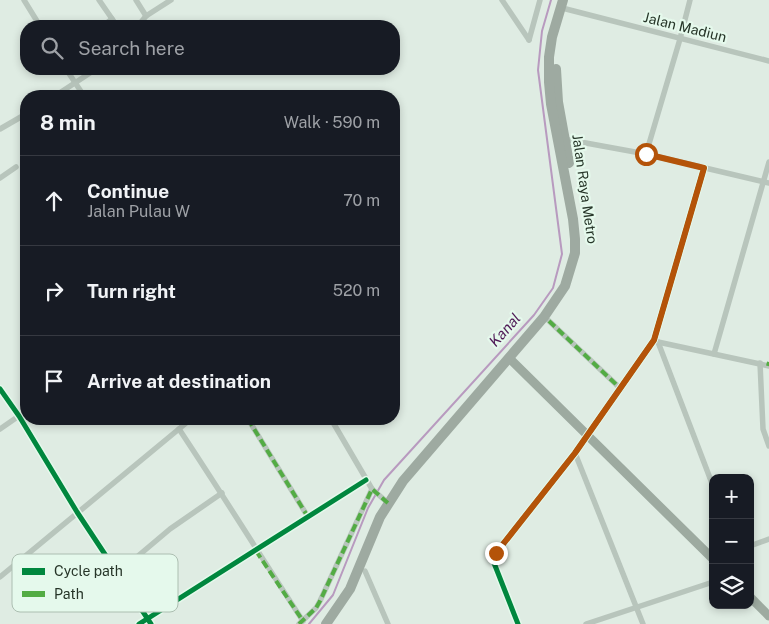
<!DOCTYPE html>
<meta charset="utf-8">
<style>
body{margin:0;font-family:"Public Sans",sans-serif;background:#20242c;color:#f1f3f6}
.controls{position:absolute;right:15px;bottom:15px;display:grid;overflow:hidden;border-radius:10px;box-shadow:0 2px 8px #0003}
.controls button{width:45px;height:45px;display:grid;place-items:center;padding:0;border:0;border-bottom:1px solid #363941;background:#171b24;color:#f1f3f6;font:25px sans-serif}
.stop{position:absolute;width:15px;height:15px;margin:-11px;border:4px solid #b45309;border-radius:50%;background:#fff}
.stop.end{background:#b45309;border-color:#fff;box-shadow:0 1px 5px #0008}
.list{margin:0;padding:0;list-style:none}
h2{display:flex;justify-content:space-between;align-items:center;height:65px;margin:0;padding:0 20px;font-size:21px}
h2 small{font-size:16px;font-weight:400;color:#9ea1a6}
.list li{display:grid;grid-template-columns:32px 1fr auto;gap:15px;align-items:center;box-sizing:border-box;height:90px;padding:0 20px;border-top:1px solid #363941}
.list b{display:block;font-size:19px;white-space:nowrap}
.list p{margin:0;font-size:16px;white-space:nowrap;color:#9ea1a6}
.list em{font-size:16px;font-style:normal;color:#9ea1a6}
.icon{flex:none;width:28px;height:28px;fill:none;stroke:currentColor;stroke-width:2;stroke-linecap:round;stroke-linejoin:round}
.map{position:relative;flex:none;width:769px;height:624px;overflow:hidden}
.search{position:absolute;background:#171b24;box-shadow:0 2px 8px #0003;left:20px;top:20px;width:380px;height:55px;display:flex;align-items:center;gap:12px;box-sizing:border-box;padding:0 18px;border-radius:20px;color:#9ea1a6;font-size:19px}
.panel{position:absolute;background:#171b24;box-shadow:0 2px 8px #0003;left:20px;top:90px;width:380px;height:335px;border-radius:20px}
.map>svg:first-child{display:block}
.lines{fill:none;stroke-linecap:round;stroke-linejoin:round}
.stream{stroke:#b89abf;stroke-width:2}
.minor{stroke:#b8c5bc;stroke-width:5.5}
.primary{stroke:#9daaa0;stroke-width:9}
.trunk{stroke:#9eaaa1;stroke-width:10}
.quiet{stroke:#53ac44;stroke-width:4;stroke-dasharray:8 4;stroke-linecap:butt}
.cycleway-casing{stroke:#e5f9ec;stroke-width:8}
.cycleway{stroke:#00873e;stroke-width:5}
.route{stroke:#b45309;stroke-width:6}
.labels{text-anchor:middle;stroke-width:4.5;stroke-linejoin:round;paint-order:stroke}
.street-label{font-size:14px;fill:#263528;stroke:#e5f9ec}
.water-label{font-size:15px;font-style:italic;fill:#501b57;stroke:#e5f9ec}
.key{fill:#e5f9ec;stroke:#acbeb1;stroke-width:1}
.key-label{font-size:14px;fill:#263528}
</style>
<div class="map">
<svg width="769" height="624" viewBox="0 0 769 624">
<rect width="100%" height="100%" fill="#dfece3"/>
<g class="lines">
<polyline class="stream" points="309,624 333,595 368,508 384,480 534,315 553,288 562,254 538,70 542,31 551,0"/>
<g class="minor">
<polyline points="24,0 40,26"/>
<polyline points="99,0 117,26"/>
<polyline points="136,0 146,16"/>
<polyline points="502,0 529,40"/>
<polyline points="566,9 769,61"/>
<polyline points="103,26 112,19"/>
<polyline points="138,26 146,16 171,0"/>
<polyline points="529,40 540,0"/>
<polyline points="66,69 84,96"/>
<polyline points="55,96 96,69"/>
<polyline points="0,129 26,114"/>
<polyline points="564,139 646,154 769,183"/>
<polyline points="646,154 680,39 690,0"/>
<polyline points="0,178 16,167"/>
<polyline points="549,321 621,389"/>
<polyline points="654,340 658,342 713,486"/>
<polyline points="658,342 769,366"/>
<polyline points="714,354 769,162"/>
<polyline points="760,363 763,429 769,446"/>
<polyline points="0,389 19,416 77,512 151,624"/>
<polyline points="248,419 308,517"/>
<polyline points="331,419 372,489 388,503"/>
<polyline points="0,429 26,411"/>
<path d="M 179,429 C 221,492 261,557 303,621"/>
<polyline points="575,453 643,624"/>
<polyline points="750,546 769,539"/>
<polyline points="138,556 170,529 222,493"/>
<polyline points="26,557 60,609"/>
<polyline points="365,571 388,624"/>
<polyline points="0,577 191,419"/>
<polyline points="44,585 65,571"/>
<polyline points="139,624 366,480"/>
<polyline points="299,624 316,608 320,601 372,489"/>
<polyline points="518,624 494,563 496,553 575,453 654,340 704,168"/>
<polyline points="586,624 713,582"/>
</g>
<g class="primary">
<polyline points="509,358 713,559"/>
<polyline points="750,597 769,616"/>
</g>
<g class="trunk">
<polyline points="556,69 558,102 569,163"/>
<polyline points="326,624 350,589 380,517 403,481 544,317 565,286 575,253 575,239 573,219 551,104 549,82 549,57 552,37 563,0"/>
</g>
<g class="quiet">
<polyline points="549,321 621,389"/>
<polyline points="768,366 769,362"/>
<polyline points="248,419 308,517"/>
<polyline points="256,551 303,621"/>
<polyline points="299,624 316,608 320,601 372,489 388,503"/>
</g>
<defs>
<g id="cycleway">
<polyline points="0,389 19,416 77,512 151,624"/>
<polyline points="139,624 366,480"/>
<polyline points="518,624 494,563 496,553 575,453 654,340 704,168"/>
</g>
</defs>
<use href="#cycleway" class="cycleway-casing"/>
<use href="#cycleway" class="cycleway"/>
</g>
<g class="lines">
<polyline class="route" points="496,553 575,453 654,340 704,168 646,154"/>
</g>
<g class="labels">
<g class="street-label">
<text transform="translate(685 27) rotate(14)" y="5">Jalan Madiun</text>
<text transform="translate(585 189) rotate(82)" y="5">Jalan Raya Metro</text>
</g>
<g class="water-label">
<text transform="translate(505 330) rotate(-48)" y="5">Kanal</text>
</g>
</g>
<rect x="12" y="554" width="166" height="58" rx="8" class="key"/>
<rect x="22" y="568" width="23" height="7" fill="#00873e"/>
<rect x="22" y="591" width="23" height="6" fill="#53ac44"/>
<g class="key-label">
<text x="54" y="576">Cycle path</text>
<text x="54" y="599">Path</text>
</g>
</svg>
<div class="controls">
<button>+</button>
<button>−</button>
<button><svg class="icon" aria-label="layers" viewBox="0 0 24 24"><path d="M12 4l9 5-9 5-9-5zM3 14l9 5 9-5"/></svg></button>
</div>
<div class="stop" style="left:646px;top:154px"></div>
<div class="stop end" style="left:496px;top:553px"></div>
<div class="search"><svg class="icon" aria-label="search" viewBox="0 0 24 24"><circle cx="10" cy="10" r="6"/><path d="M15 15l6 6"/></svg>Search here</div>
<section class="panel">
<h2>8 min<small>Walk · 590 m</small></h2>
<ul class="list">
<li><svg class="icon" aria-label="ahead" viewBox="0 0 24 24"><path d="M12 20V5M6 11l6-6 6 6"/></svg><div><b>Continue</b><p>Jalan Pulau W</p></div><em>70 m</em></li>
<li><svg class="icon" aria-label="right" viewBox="0 0 24 24"><path d="M7 20v-9h11M14 6l5 5-5 5"/></svg><div><b>Turn right</b></div><em>520 m</em></li>
<li><svg class="icon" aria-label="arrive" viewBox="0 0 24 24"><path d="M6 21V4h12l-3 4 3 4H6"/></svg><div><b>Arrive at destination</b></div></li>
</ul>
</section>
</div>
